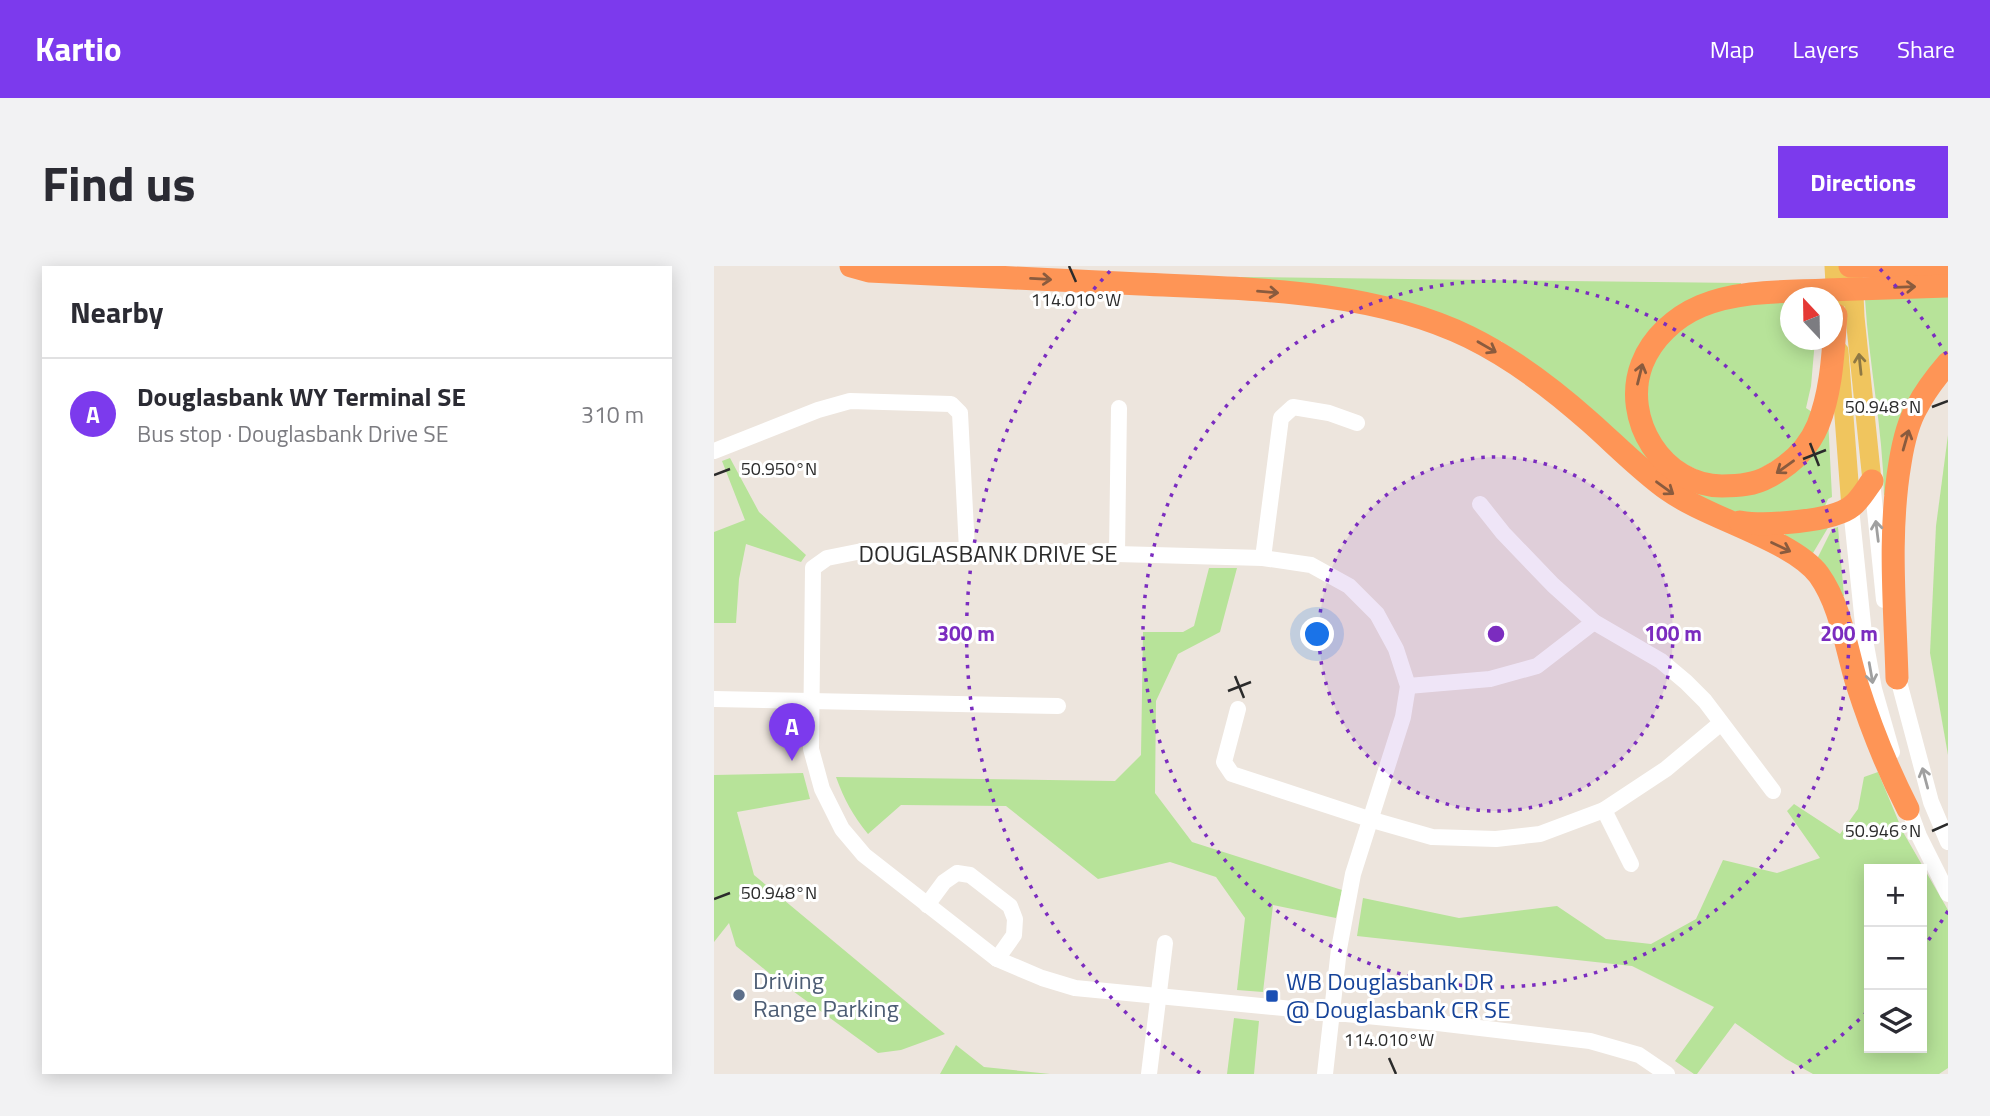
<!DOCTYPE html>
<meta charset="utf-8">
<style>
body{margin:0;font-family:"Titillium Web",sans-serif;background:#f2f2f3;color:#2b2b33}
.controls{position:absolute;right:21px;bottom:21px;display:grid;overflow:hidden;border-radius:0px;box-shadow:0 4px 18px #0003}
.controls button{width:63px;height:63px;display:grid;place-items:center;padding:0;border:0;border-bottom:2px solid #e1e1e2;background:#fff;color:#2b2b33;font:35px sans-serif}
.compass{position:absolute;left:1066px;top:21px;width:63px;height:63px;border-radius:50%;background:#fff;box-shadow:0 4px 18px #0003;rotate:338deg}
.you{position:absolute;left:604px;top:369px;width:24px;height:24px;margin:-18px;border:5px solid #fff;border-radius:50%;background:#1a73e8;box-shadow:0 0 0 10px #1a73e833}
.badge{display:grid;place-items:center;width:46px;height:46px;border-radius:50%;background:#7c3aed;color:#fff;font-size:23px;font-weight:700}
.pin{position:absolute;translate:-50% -58px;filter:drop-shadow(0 2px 4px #0008)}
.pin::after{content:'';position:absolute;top:37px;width:24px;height:21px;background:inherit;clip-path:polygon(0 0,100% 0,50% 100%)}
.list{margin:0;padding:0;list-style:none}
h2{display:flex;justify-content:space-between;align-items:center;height:91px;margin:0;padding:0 28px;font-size:30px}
h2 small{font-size:23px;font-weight:400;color:#7c7c81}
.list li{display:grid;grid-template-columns:46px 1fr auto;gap:21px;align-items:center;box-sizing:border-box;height:112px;padding:0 28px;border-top:2px solid #e1e1e2}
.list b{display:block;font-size:26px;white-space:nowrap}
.list p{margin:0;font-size:23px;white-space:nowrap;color:#7c7c81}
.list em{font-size:23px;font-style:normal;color:#7c7c81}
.icon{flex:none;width:38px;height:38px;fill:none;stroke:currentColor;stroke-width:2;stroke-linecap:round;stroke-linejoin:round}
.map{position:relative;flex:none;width:1234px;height:808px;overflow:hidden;border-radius:0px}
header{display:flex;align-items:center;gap:42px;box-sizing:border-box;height:98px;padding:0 35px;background:#7c3aed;color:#fff}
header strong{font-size:33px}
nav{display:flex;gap:38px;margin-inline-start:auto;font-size:24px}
.intro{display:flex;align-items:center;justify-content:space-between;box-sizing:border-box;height:168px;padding:0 42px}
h1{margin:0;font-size:49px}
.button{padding:18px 32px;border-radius:0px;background:#7c3aed;color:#fff;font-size:24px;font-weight:700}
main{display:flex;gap:42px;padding:0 42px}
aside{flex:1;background:#fff;border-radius:0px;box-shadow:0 4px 18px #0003}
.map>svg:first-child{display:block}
.green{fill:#b7e399;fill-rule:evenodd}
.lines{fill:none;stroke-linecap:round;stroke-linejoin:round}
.minor{stroke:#fff;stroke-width:16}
.major{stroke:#f0c55e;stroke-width:19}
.highway{stroke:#fe9556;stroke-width:23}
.oneway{stroke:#8a5b3e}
.oneway2{stroke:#8e7844}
.oneway3{stroke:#a0a0a0}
.ticks{fill:none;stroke:#2b2b2b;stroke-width:2.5}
.ring{fill:none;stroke:#7b2cbf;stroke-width:3.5;stroke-dasharray:3.5 7}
.service-dot{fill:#5c6f8a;stroke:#fff;stroke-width:2.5}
.transit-dot{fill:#1a4fb4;stroke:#fff;stroke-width:2.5}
.labels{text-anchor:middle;stroke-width:6;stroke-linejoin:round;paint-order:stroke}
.street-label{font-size:24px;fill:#2b2b2b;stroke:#fff}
.service-label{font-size:24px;fill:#4e5e75;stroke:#fff;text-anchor:start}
.transit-label{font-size:24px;fill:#164399;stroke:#fff;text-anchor:start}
.ticks-label{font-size:18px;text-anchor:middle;fill:#2b2b2b;stroke:#fff;stroke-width:6;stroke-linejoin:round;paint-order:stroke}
.centre{fill:#7b2cbf;stroke:#fff;stroke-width:3.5}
.ring-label{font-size:21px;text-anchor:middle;font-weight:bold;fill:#7b2cbf;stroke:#fff;stroke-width:6;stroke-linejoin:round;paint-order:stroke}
</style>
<header>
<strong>Kartio</strong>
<nav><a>Map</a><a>Layers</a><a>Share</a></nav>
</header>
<div class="intro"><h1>Find us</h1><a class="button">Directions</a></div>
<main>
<aside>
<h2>Nearby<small></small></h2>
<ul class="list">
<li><span class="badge">A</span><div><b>Douglasbank WY Terminal SE</b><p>Bus stop · Douglasbank Drive SE</p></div><em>310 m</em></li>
</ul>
</aside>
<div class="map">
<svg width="1234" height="808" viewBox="0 0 1234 808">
<rect width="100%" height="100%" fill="#ede5dd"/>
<g class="green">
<polygon points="527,11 1027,17 1027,22 937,68 924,175 1021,229 1114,152 1118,231 1114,233 1111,240 1076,248 1017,246 978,230 787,75 527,16"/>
<path d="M 1234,30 L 1234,86 L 1175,229 L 1170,229 C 1169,164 1155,99 1151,33 Z"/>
<polygon points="1076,34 1076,74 1101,74 1097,120 1092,142 1098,146 1093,160 1077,184 1036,209 993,209 960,192 941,168 931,136 939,90 968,58 1012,39"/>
<polygon points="1234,169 1234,489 1216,387 1222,260"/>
<polygon points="16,192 45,246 92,289 87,296 32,278 25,313 22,357 0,357 0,266 31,254 8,195"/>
<polygon points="1115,260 1099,287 1069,273 1071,268"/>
<polygon points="1124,261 1130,330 1125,330 1102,295 1118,263"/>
<path d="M 495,302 L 523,302 L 506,366 L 464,388 L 442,435 L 441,527 L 478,576 L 628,624 L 622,652 L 559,639 L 549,726 L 523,724 L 531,652 L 502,611 L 456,596 L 384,613 L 292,540 L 187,539 L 154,568 C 139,550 130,533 122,511 L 401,515 L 427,489 L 429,366 L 469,366 L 480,360 Z"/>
<path d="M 1164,506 L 1189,566 L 1234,644 L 1234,802 L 1225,808 L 1099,808 L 1072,793 L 1021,757 L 983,808 L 980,808 L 961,795 L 1000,741 L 918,700 L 643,670 L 649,632 L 745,652 L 843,640 L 892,673 L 937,678 L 982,653 L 1009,594 L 1063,607 L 1106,592 L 1073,545 L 1080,538 L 1126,568 L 1144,543 L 1150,511 ZM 1155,603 L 1208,603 L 1208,782 L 1155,782 Z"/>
<polygon points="89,507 96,533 23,546 40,609 231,768 187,784 164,787 61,712 22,680 15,657 0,676 0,509"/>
<polygon points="520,752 545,755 540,808 513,808"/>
<polygon points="242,779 270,801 336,808 226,808"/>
</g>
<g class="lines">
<g class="minor">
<polyline points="0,185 104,144 136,135 237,138 246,147 253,284"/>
<polyline points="1158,215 1170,334"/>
<polyline points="766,238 789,267 839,319 880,356 947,395 972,416 991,435 1059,525"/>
<polyline points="1137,242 1150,368 1160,423 1178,486"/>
<polyline points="403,287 405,142"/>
<polyline points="549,292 567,152 579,141 615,147 643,157"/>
<polyline points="1181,401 1217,536 1234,576"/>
<polyline points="694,420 776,413 823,400 880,356"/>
<polyline points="0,433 344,440"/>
<polyline points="524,443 510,496 518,508 655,553 718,571 782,573 826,568 890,544 952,503 1007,457"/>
<polyline points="1192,535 1205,570 1234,628"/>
<polyline points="890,544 917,598"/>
<polyline points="213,639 230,616 243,607 256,609 296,640 301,653 300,669 283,693"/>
<polyline points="435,808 451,677"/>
<polyline points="611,808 625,683 639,608 689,451 694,420 682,383 663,348 635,320 597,299 549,292 253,284 148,285 113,292 99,302 97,483 108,523 128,563 150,589 283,693 328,712 361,722 715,756 876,775 925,789 953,808"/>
</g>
<g class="major">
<polyline points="1120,0 1122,37"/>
<polyline points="1139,8 1141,51 1158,215"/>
<polyline points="1125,85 1137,242"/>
</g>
<g class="highway">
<path d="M 137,0 L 155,5 C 245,9 336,14 426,18 C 533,23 657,23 755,71 C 800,93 839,123 876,156 C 902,179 926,204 954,224 C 993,252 1079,274 1105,309 C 1127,340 1132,382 1143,418 C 1157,462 1173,502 1194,543"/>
<polyline points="1136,0 1234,1"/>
<path d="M 1122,49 C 1119,86 1118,124 1104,159 C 1094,183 1077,199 1054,211 C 1040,219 1024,220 1008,220 C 949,220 907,153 928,98 C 938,72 961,51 987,40 C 1026,24 1070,26 1112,24 C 1153,23 1193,21 1234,20"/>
<path d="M 1026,256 C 1050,260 1119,256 1138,240 C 1146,234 1152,223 1158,215"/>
<path d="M 1183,412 C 1181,340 1174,268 1186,197 C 1189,178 1193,158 1203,141 C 1211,125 1222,111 1234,97"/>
</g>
</g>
<defs><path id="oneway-shaft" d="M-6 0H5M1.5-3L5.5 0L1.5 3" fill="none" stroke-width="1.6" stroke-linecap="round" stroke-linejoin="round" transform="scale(1.75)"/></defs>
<g class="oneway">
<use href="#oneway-shaft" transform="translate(327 13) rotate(3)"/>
<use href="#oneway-shaft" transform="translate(1191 21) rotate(-2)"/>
<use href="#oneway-shaft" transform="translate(554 26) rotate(5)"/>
<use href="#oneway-shaft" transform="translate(773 81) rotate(30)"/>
<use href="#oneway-shaft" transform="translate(926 108) rotate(-76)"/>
<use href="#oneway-shaft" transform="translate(1192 174) rotate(-74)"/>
<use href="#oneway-shaft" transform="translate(1071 201) rotate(144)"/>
<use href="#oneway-shaft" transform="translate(951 222) rotate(36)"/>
<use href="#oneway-shaft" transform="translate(1067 281) rotate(26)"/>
</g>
<use class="oneway2" href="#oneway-shaft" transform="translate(1146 98) rotate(-96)"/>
<g class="oneway3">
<use href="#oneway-shaft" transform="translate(1163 265) rotate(-97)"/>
<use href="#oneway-shaft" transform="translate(1157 407) rotate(80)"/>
<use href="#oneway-shaft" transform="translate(1211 512) rotate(-105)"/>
</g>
<path class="ticks" d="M 355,0 L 362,16M 1218,141 L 1234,135M 1096,177 L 1105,200M 1089,193 L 1112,184M 0,209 L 16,203M 521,410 L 530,432M 514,425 L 537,416M 1218,565 L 1234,558M 0,633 L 16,627M 675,792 L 682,808"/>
<circle cx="782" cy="368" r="177" fill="#7b2cbf" fill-opacity=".12"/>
<g class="ring">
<circle cx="782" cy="368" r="177"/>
<circle cx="782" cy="368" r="353"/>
<path d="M1234 645A530 530 0 0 1 1208 683M1153 746A530 530 0 0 1 1078 807M486 807A530 530 0 0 1 398 3M1166 3A530 530 0 0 1 1234 91"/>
</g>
<circle class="service-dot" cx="25" cy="729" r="7"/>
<rect class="transit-dot" x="551" y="723" width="14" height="14" rx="3.5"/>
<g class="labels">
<g class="street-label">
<text x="274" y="296">DOUGLASBANK DRIVE SE</text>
</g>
<g class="service-label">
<text x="39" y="723">Driving<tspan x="39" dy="28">Range Parking</tspan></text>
</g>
<g class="transit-label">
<text x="572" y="724">WB Douglasbank DR<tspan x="572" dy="28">@ Douglasbank CR SE</tspan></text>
</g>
</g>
<g class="ticks-label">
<text x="362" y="40">114.010°W</text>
<text x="1169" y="147">50.948°N</text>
<text x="65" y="209">50.950°N</text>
<text x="1169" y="571">50.946°N</text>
<text x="65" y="633">50.948°N</text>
<text x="675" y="780">114.010°W</text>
</g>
<circle cx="782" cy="368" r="10" class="centre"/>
<g class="ring-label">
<text x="959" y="375">100 m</text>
<text x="1135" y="375">200 m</text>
<text x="252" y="375">300 m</text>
</g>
</svg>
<div class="controls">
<button>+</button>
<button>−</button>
<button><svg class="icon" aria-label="layers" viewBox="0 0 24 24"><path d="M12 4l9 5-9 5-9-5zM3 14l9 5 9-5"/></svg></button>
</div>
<svg class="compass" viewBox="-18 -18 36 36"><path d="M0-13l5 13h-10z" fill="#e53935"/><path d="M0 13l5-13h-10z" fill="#7c7c81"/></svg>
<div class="you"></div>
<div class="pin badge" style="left:78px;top:495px">A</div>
</div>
</main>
